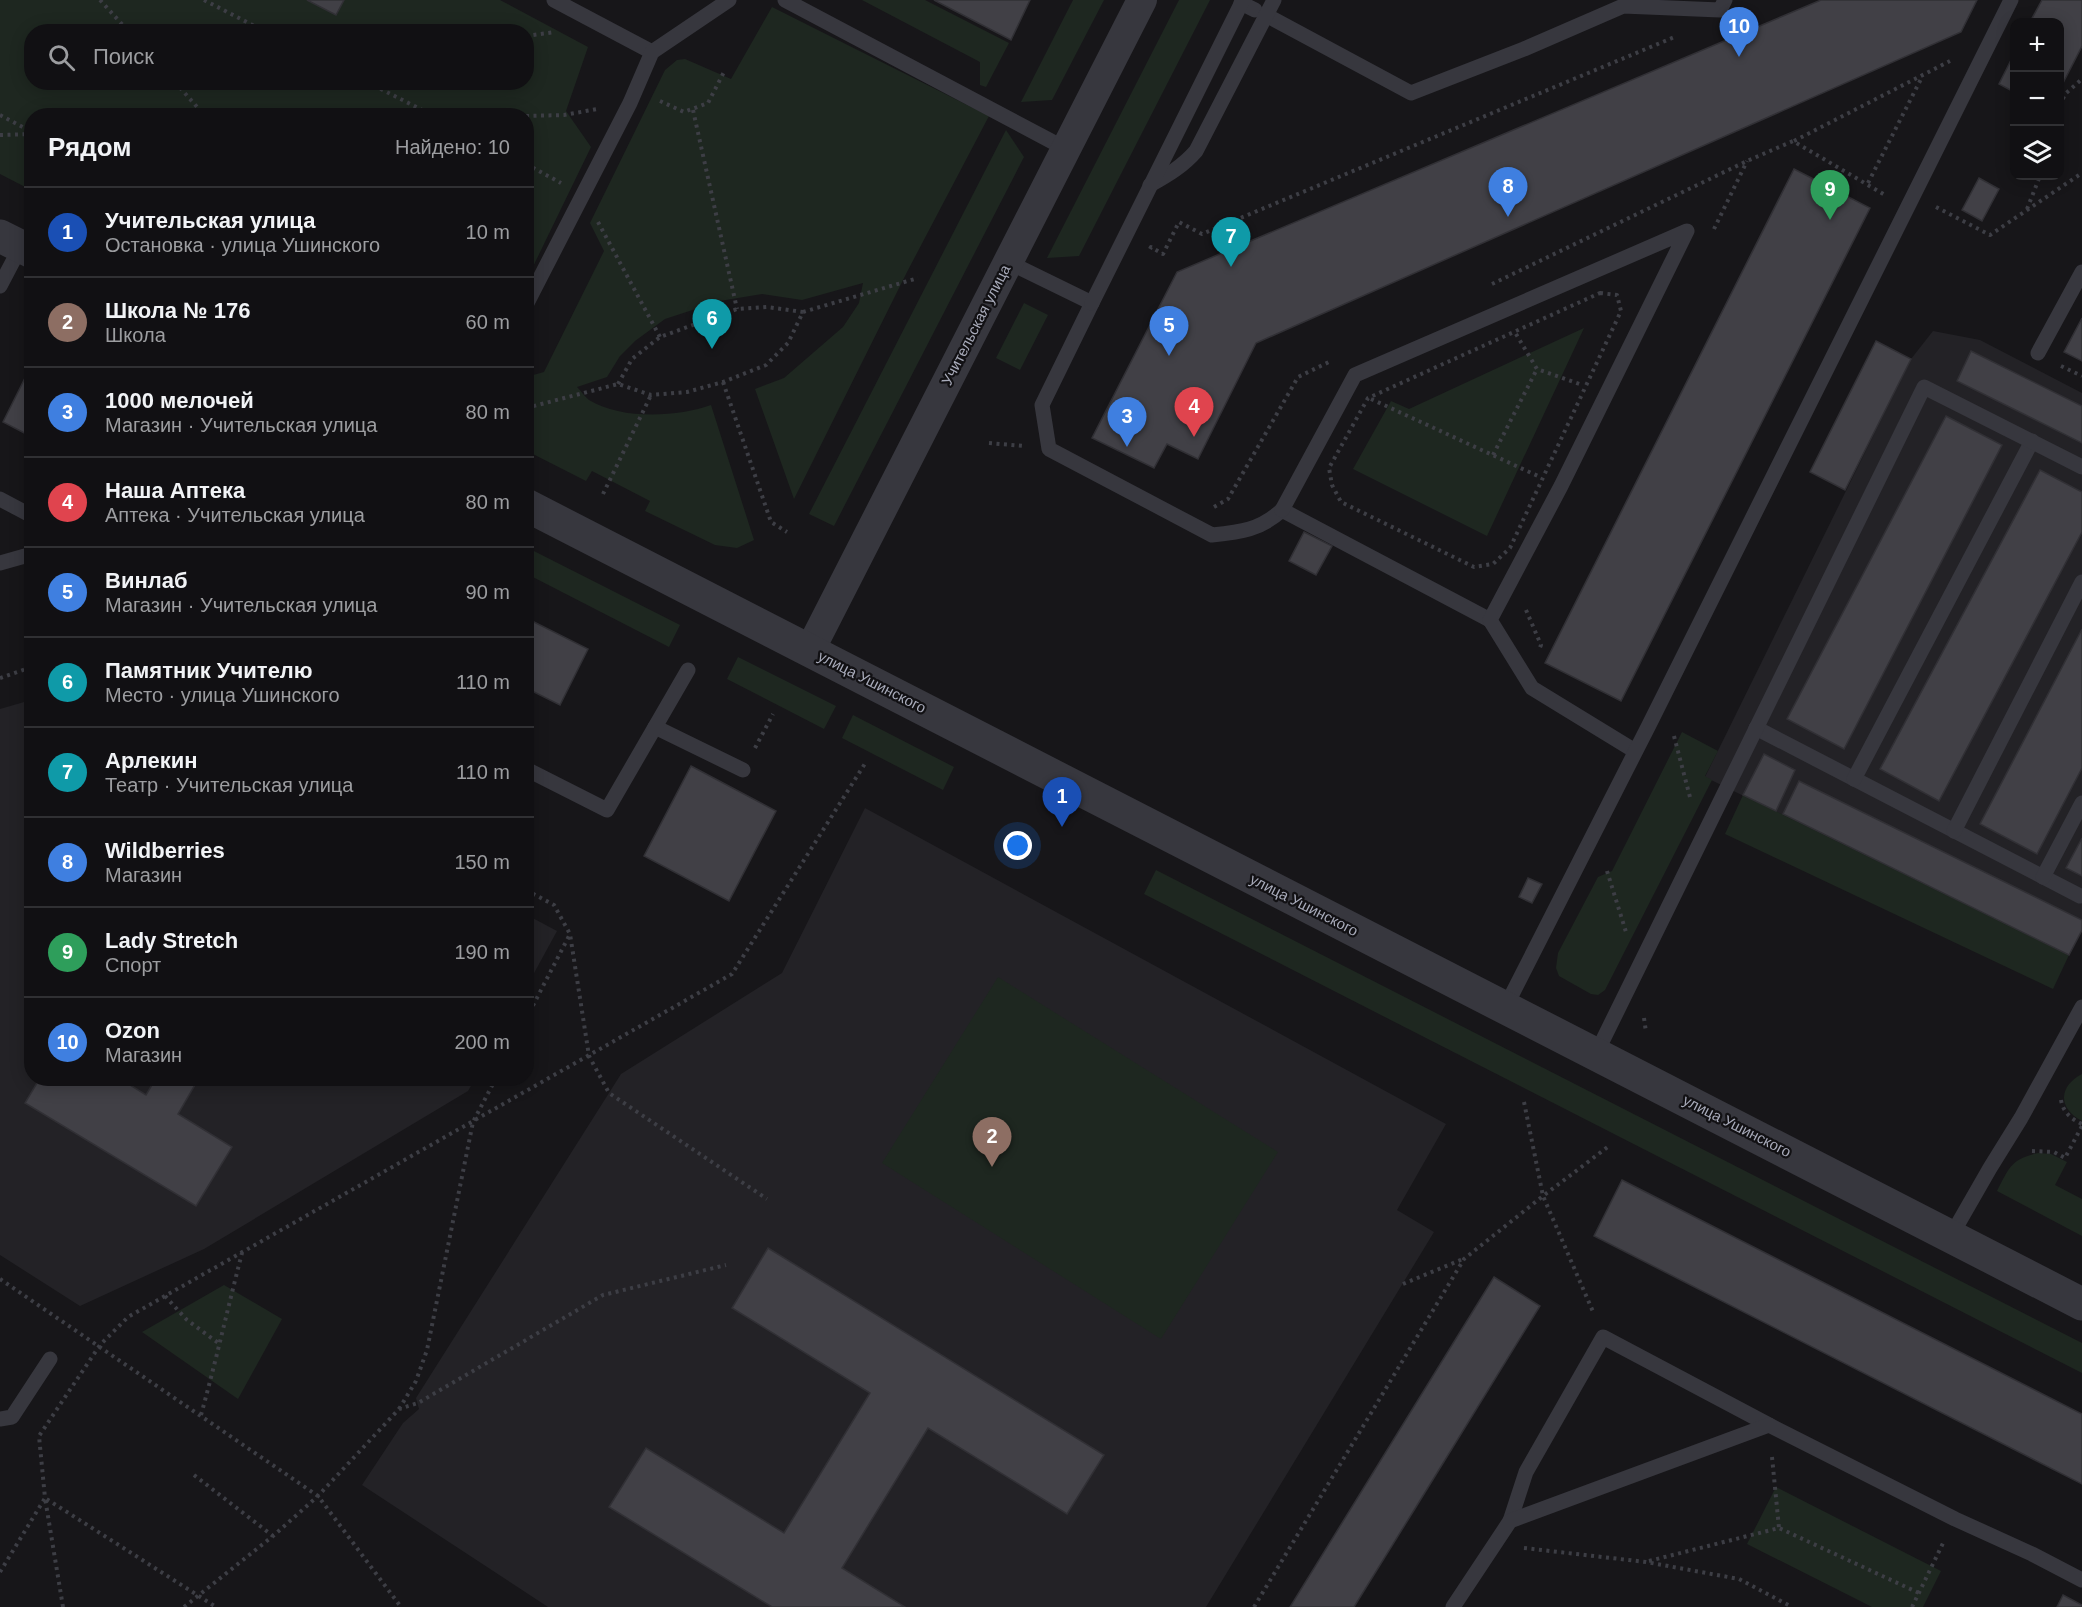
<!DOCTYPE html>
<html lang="ru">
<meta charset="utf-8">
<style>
body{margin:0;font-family:Arial,sans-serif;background:#1e1e21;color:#f1f3f6}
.controls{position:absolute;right:18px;top:18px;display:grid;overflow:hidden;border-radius:12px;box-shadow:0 3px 15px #0003}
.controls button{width:54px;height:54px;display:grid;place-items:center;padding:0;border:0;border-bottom:2px solid #303033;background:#111013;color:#f1f3f6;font:30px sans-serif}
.you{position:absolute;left:1018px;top:846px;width:21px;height:21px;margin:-15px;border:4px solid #fff;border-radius:50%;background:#1a73e8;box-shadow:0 0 0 9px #1a73e833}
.badge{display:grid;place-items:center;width:39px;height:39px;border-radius:50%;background:#ffcf28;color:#fff;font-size:20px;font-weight:700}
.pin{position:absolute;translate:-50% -50px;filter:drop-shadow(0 2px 3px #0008)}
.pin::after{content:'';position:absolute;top:32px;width:21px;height:18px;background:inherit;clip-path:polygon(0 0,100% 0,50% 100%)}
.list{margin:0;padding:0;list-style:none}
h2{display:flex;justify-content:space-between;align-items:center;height:78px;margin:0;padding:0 24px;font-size:26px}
h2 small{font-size:20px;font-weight:400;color:#9c9da0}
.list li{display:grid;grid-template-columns:39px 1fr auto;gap:18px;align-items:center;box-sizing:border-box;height:90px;padding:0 24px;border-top:2px solid #303033}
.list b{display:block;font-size:22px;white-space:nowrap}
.list p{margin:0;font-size:20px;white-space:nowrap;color:#9c9da0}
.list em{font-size:20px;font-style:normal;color:#9c9da0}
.icon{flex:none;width:33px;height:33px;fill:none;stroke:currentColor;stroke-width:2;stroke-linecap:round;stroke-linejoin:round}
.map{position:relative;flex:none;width:2082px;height:1607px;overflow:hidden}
.search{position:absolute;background:#111013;box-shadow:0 3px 15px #0003;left:24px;top:24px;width:510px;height:66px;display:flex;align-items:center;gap:15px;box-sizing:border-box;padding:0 21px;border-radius:24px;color:#9c9da0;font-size:22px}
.panel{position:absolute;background:#111013;box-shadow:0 3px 15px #0003;left:24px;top:108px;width:510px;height:978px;border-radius:24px}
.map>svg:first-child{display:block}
.built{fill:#232226}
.green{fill:#1e2720;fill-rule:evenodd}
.building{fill:#414046;stroke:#313035;stroke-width:1.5}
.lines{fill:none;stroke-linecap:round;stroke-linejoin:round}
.path{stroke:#3d3e45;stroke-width:4;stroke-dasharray:3 4.5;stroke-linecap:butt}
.service{stroke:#37373e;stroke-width:15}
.minor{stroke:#37373e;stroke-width:30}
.tertiary{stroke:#37373e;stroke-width:33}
.labels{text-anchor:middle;stroke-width:4.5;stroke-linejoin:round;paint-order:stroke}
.street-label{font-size:15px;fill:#a8abba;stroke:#121114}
</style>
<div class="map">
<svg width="2082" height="1607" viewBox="0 0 2082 1607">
<rect width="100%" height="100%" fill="#171619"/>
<g class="built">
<polygon points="1933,331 1980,340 2082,393 2082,930 2069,955 1705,777 1911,359"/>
<polygon points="31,700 32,1078 475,1079 468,1091 204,1249 80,1306 0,1255 0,709"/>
<polygon points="865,808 1446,1124 1397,1210 1434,1232 1206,1607 548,1607 362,1485 403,1423 419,1409 416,1398 621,1074 782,973"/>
<polygon points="527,915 557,931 527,986"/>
</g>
<g class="green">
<path d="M 0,0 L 500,0 L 588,47 L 566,111 L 591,147 L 527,279 L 526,116 L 32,116 L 31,190 L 0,174 ZM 32,32 L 526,32 L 526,82 L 32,82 Z"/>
<polygon points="862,0 925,0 1009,43 986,87 980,85 980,62"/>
<polygon points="1073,0 1104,0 1052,100 1021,102"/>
<polygon points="1179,0 1210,0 1079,256 1047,258"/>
<path d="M 772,7 L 989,116 L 907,272 L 794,499 L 755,389 L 784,378 L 843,327 L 859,303 L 863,283 L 802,300 L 762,294 L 720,301 L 665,319 L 635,341 L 620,356 L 607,377 L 577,387 C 581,391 585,397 589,400 C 621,420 678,417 711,405 L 754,540 L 737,548 L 715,545 L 645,511 L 650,501 L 592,471 L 586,481 L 527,451 L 526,377 L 544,372 L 604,251 L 590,223 L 665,70 L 677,60 L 685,59 L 731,79 Z"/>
<polygon points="1006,130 1024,157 834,526 809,514"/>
<polygon points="1024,303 1048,315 1020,370 996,358"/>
<polygon points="1584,328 1487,536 1353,469 1391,401 1409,409"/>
<polygon points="526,547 680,625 669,647 527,574"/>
<polygon points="738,657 836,706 824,729 727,679"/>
<polygon points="853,715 954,767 943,790 842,738"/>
<polygon points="1682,732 1718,751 1705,776 1712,780 1605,990 1598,995 1591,994 1559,976 1556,968 1558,953 1598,877 1612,871"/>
<polygon points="1743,795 2069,955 2053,989 1725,834"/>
<polygon points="1156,870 2082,1343 2082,1373 1144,894"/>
<polygon points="998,977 1278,1152 1161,1339 882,1163"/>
<path d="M 2082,1074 L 2082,1121 C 2057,1108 2059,1086 2082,1074 Z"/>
<path d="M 2038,1153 L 2051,1154 L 2067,1162 L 2055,1185 L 2082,1199 L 2082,1236 L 1997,1191 C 2009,1168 2011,1159 2038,1153 Z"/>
<polygon points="224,1285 282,1319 238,1399 142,1332"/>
<polygon points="1776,1487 1941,1571 1923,1607 1872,1607 1747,1544"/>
</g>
<g class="building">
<polygon points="307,0 344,0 336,15"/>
<polygon points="934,0 1030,0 1011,40"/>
<polygon points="1821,0 1977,0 1961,32 1256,343 1198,459 1167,444 1154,468 1092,438 1177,272"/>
<polygon points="2042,0 2082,0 2082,46 2060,89 2060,22 2030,22"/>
<polygon points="2014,54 2014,92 1999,84"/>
<polygon points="1794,169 1870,208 1621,701 1545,663"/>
<polygon points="1979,178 1999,189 1982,221 1962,210"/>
<polygon points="2082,318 2082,361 2064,352"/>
<polygon points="1876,341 1911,359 1845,490 1810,472"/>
<polygon points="1971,351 2082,406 2082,443 1957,381"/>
<polygon points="31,366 32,367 32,437 3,422"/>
<polygon points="1946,416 2002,445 1844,749 1787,719"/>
<polygon points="2040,470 2082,492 2082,532 1939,801 1880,769"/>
<polygon points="1304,532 1332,546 1316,575 1289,561"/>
<polygon points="526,618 588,649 560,705 526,688"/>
<polygon points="2082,629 2082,768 2037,854 1980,824"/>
<polygon points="1764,754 1795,770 1776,811 1743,795"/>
<polygon points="691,766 776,811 729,901 644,856"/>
<polygon points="1799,781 2082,920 2082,930 2069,955 1783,814"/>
<polygon points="2082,838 2082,876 2066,868"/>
<polygon points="1528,878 1542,884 1532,903 1519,897"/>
<polygon points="40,1078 119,1078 146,1095 156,1078 199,1078 178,1114 232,1147 196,1206 25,1103"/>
<polygon points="1622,1180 2082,1414 2082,1484 1594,1236"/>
<polygon points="768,1248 1104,1455 1067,1514 928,1428 842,1568 905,1607 772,1607 609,1507 646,1448 784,1533 870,1393 732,1308"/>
<polygon points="1494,1277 1540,1306 1416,1507 1354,1607 1290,1607"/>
<polygon points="2063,1595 2082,1605 2082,1607 2057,1607"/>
</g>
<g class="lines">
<g class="path">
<polyline points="100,0 129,32"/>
<polyline points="204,0 266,32"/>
<polyline points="526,36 555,32"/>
<polyline points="175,82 205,116"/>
<polyline points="367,82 434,116"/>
<polyline points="660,101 684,112 708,103 725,70"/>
<polyline points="2060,106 2065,94 2082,79"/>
<polyline points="693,110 737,309"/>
<polyline points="0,115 32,132"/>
<polyline points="526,116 564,115 597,109"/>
<polyline points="0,135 32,134"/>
<polyline points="1794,141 1950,61"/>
<polyline points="526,164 561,183"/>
<polyline points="1868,183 1922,77"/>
<polyline points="1936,207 1990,235 2082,173"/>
<polyline points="2027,209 2040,176"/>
<polyline points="598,222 660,337"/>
<polyline points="1714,229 1747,161"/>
<polyline points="1150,249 1151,247 1163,254 1179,222 1202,234 1677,36"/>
<polyline points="1492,284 1747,161 1793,141 1885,195"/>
<polygon points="1600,293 1617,295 1621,311 1510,548 1493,564 1474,567 1341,502 1332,485 1329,468 1368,398"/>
<polyline points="1516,334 1537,369 1582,385"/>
<polyline points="2061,366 2082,376"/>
<polyline points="723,382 771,522 787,532"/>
<polyline points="618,384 632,359 660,337 737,309 767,307 803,312"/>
<polyline points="1371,399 1538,476"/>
<polyline points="526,408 618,384 651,395 687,392 723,382 766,365 788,343 803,312 918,278"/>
<polyline points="989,443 1024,446"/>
<polyline points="1493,455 1537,369"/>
<polyline points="603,494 651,395"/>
<polyline points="1214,507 1228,499 1298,377 1331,361"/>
<polyline points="1526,610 1541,645 1539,650"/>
<polyline points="0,678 32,667"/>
<polyline points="1674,736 1691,801"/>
<polyline points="755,748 773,714"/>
<polyline points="1607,871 1626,932"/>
<polyline points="526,890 554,905 570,934 589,1056 609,1093 767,1199"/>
<polyline points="1644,1018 1646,1032"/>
<polyline points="526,1019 570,934"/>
<path d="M 2061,1100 C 2063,1112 2071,1119 2082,1124"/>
<polyline points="1524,1102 1543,1196 1594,1314"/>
<polyline points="2032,1151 2054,1152 2065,1158 2082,1126"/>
<polyline points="0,1279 318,1496 401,1607"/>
<polyline points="1403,1284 1463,1259"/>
<polyline points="165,1296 187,1320 221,1345"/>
<polyline points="399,1409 416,1381 427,1350 473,1122 496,1078"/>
<path d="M 201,1415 C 216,1361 228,1307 242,1253"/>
<polyline points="1772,1457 1779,1528"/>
<polyline points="194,1475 273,1536"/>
<polyline points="1524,1548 1646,1562 1739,1579 1792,1607"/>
<polyline points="1649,1561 1779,1528 1919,1593"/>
<polyline points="0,1572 45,1498 39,1436 100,1345 128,1317 732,974 866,762"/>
<polyline points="63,1607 45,1498 216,1607"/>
<polyline points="184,1607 273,1536 318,1496 399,1409 418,1403 603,1295 726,1265"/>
<polyline points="1254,1607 1464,1259 1543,1196 1609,1146"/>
<polyline points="1912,1607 1944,1541"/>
</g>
<g class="service">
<polyline points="554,0 652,52"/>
<polyline points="785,0 1066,149"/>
<polyline points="1241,3 1255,10"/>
<polyline points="1266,15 1411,93 1524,49 1623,6 1720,10 1725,0"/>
<path d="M 1150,185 C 1168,175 1183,166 1196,151 L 1274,0"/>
<path d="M 1008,262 L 1092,303 L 1042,405 L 1049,449 L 1212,535 C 1241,532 1260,530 1282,510 L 1490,620"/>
<polyline points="0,286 21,246"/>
<polyline points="1092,303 1243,0"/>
<polyline points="526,305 630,103 652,52 729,0"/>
<polyline points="2038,353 2082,272"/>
<polyline points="0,499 32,516"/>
<polyline points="1282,510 1355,375 1687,231 1561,486 1490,620 1532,688 1635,751"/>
<polyline points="0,563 32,554"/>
<polyline points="655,727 743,770"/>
<polyline points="1756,728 2080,896"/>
<polyline points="526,769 607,810 688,670"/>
<polyline points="1854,779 2032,441"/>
<polyline points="1954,831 2082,582"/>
<polyline points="2043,877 2082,803"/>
<polyline points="1505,1008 1649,725 2011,0"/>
<polyline points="1596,1054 1924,387 2082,467"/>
<polyline points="1951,1236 1990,1168 2021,1118 2082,1007"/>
<polyline points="0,1419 12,1417 50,1359"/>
<polyline points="1510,1521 1526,1472 1603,1337 1769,1425"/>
<polyline points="1453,1607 1510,1521 1769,1425 1955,1519 2032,1554 2082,1580"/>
</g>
<polyline class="minor" points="810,650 1142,0"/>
<g class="tertiary">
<polyline points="0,236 32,252"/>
<polyline points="526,505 2082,1304"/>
</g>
</g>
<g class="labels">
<g class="street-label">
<text transform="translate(976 325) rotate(-63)" y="5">Учительская улица</text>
<text transform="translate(872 682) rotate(27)" y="5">улица Ушинского</text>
<text transform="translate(1304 905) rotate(27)" y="5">улица Ушинского</text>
<text transform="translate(1737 1126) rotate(27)" y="5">улица Ушинского</text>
</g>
</g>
</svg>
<div class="controls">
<button>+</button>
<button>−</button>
<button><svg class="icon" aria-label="layers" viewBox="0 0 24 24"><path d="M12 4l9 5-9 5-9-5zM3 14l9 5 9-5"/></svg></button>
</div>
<div class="you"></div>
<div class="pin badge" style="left:1062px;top:827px;background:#1a4fb4">1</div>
<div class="pin badge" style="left:992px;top:1167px;background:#8d6e63">2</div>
<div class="pin badge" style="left:1127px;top:447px;background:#3f7fe0">3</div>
<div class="pin badge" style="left:1194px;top:437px;background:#e0444e">4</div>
<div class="pin badge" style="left:1169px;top:356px;background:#3f7fe0">5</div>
<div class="pin badge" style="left:712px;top:349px;background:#0f9aa8">6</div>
<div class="pin badge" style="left:1231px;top:267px;background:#0f9aa8">7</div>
<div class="pin badge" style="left:1508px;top:217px;background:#3f7fe0">8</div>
<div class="pin badge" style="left:1830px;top:220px;background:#2e9e5b">9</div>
<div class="pin badge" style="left:1739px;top:57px;background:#3f7fe0">10</div>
<div class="search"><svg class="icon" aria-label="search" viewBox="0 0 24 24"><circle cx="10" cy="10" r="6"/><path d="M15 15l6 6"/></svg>Поиск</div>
<section class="panel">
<h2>Рядом<small>Найдено: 10</small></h2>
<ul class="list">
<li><span class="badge" style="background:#1a4fb4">1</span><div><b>Учительская улица</b><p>Остановка · улица Ушинского</p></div><em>10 m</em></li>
<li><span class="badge" style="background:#8d6e63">2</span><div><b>Школа № 176</b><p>Школа</p></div><em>60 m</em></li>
<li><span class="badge" style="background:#3f7fe0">3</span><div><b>1000 мелочей</b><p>Магазин · Учительская улица</p></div><em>80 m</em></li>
<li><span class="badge" style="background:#e0444e">4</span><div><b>Наша Аптека</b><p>Аптека · Учительская улица</p></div><em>80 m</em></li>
<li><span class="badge" style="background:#3f7fe0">5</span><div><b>Винлаб</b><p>Магазин · Учительская улица</p></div><em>90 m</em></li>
<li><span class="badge" style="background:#0f9aa8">6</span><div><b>Памятник Учителю</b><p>Место · улица Ушинского</p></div><em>110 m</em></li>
<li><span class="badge" style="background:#0f9aa8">7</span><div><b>Арлекин</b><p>Театр · Учительская улица</p></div><em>110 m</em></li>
<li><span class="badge" style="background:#3f7fe0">8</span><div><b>Wildberries</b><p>Магазин</p></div><em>150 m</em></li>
<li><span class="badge" style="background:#2e9e5b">9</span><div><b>Lady Stretch</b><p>Спорт</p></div><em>190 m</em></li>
<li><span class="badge" style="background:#3f7fe0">10</span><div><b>Ozon</b><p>Магазин</p></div><em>200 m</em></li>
</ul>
</section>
</div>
